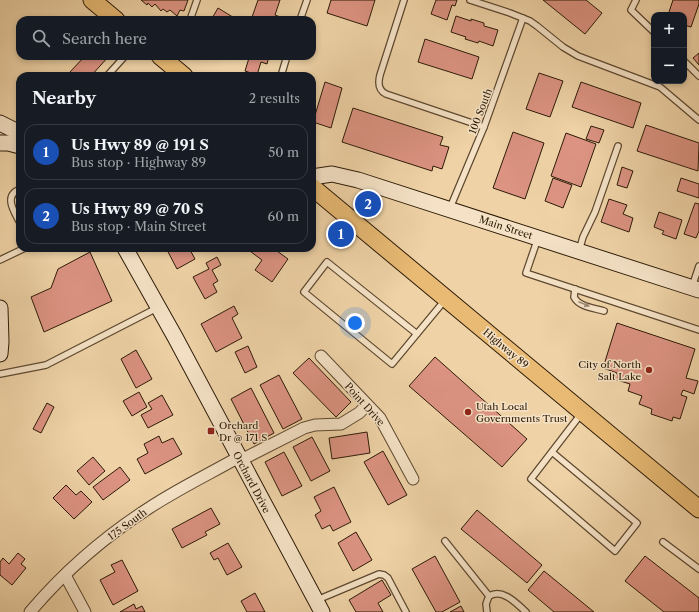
<!DOCTYPE html>
<meta charset="utf-8">
<style>
body{margin:0;font-family:"Libre Caslon Text",serif;background:#242831;color:#f1f3f6}
.controls{position:absolute;right:12px;top:12px;display:grid;overflow:hidden;border-radius:8px;box-shadow:0 2px 6px #0003}
.controls button{width:36px;height:36px;display:grid;place-items:center;padding:0;border:0;border-bottom:1px solid #363941;background:#171b24;color:#f1f3f6;font:20px sans-serif}
.you{position:absolute;left:355px;top:323px;width:14px;height:14px;margin:-10px;border:3px solid #fff;border-radius:50%;background:#1a73e8;box-shadow:0 0 0 6px #1a73e833}
.badge{display:grid;place-items:center;width:26px;height:26px;border-radius:50%;background:#db2777;color:#fff;font-size:13px;font-weight:700}
.pin{position:absolute;translate:-50% -50%;border:2px solid #fff;box-shadow:0 1px 4px #0006}
.list{margin:0;padding:0;list-style:none}
h2{display:flex;justify-content:space-between;align-items:center;height:52px;margin:0;padding:0 16px;font-size:17px}
h2 small{font-size:13px;font-weight:400;color:#9ea1a6}
.list li{display:grid;grid-template-columns:26px 1fr auto;gap:12px;align-items:center;box-sizing:border-box;height:56px;margin:0 8px 8px;padding:0 8px;border:1px solid #363941;border-radius:12px}
.list b{display:block;font-size:15px;white-space:nowrap}
.list p{margin:0;font-size:13px;white-space:nowrap;color:#9ea1a6}
.list em{font-size:13px;font-style:normal;color:#9ea1a6}
.icon{flex:none;width:22px;height:22px;fill:none;stroke:currentColor;stroke-width:2;stroke-linecap:round;stroke-linejoin:round}
.map{position:relative;flex:none;width:699px;height:612px;overflow:hidden}
.search{position:absolute;background:#171b24;box-shadow:0 2px 6px #0003;left:16px;top:16px;width:300px;height:44px;display:flex;align-items:center;gap:10px;box-sizing:border-box;padding:0 14px;border-radius:12px;color:#9ea1a6;font-size:15px}
.panel{position:absolute;background:#171b24;box-shadow:0 2px 6px #0003;left:16px;top:72px;width:300px;height:180px;border-radius:12px}
.map>svg:first-child{display:block}
.building{fill:#dc9382;stroke:#2c1a07}
.lines{fill:none;stroke-linecap:round;stroke-linejoin:round}
.lane-casing{stroke:#5d482f;stroke-width:8}
.street-casing{stroke:#5d482f;stroke-width:13}
.secondary-casing{stroke:#2c1a07;stroke-width:17}
.primary-casing{stroke:#2c1a07;stroke-width:19}
.lane{stroke:#f5e2c6;stroke-width:5.5}
.street{stroke:#f5e2c6;stroke-width:11}
.secondary{stroke:#f5e2c6;stroke-width:15}
.primary{stroke:#e8ba74;stroke-width:17}
.oneway{fill:#9b8870}
.poi-dot{fill:#8f2418;stroke:#f5e2c6;stroke-width:1.5}
.labels{text-anchor:middle;stroke-width:3;stroke-linejoin:round;paint-order:stroke}
.street-label{font-size:10px;fill:#2c1a07;stroke:#f5e2c6}
.poi-label{font-size:10px;fill:#2c1a07;stroke:#f5e2c6;text-anchor:start}
</style>
<div class="map">
<svg width="699" height="612" viewBox="0 0 699 612">
<rect width="100%" height="100%" fill="#efd3a7"/>
<filter id="stains"><feTurbulence type="fractalNoise" baseFrequency=".005" numOctaves="4"/><feColorMatrix values="0 0 0 0 .2 0 0 0 0 .09 0 0 0 0 .02 0 0 0 .5 -.17"/></filter>
<radialGradient id="worn" r=".72"><stop offset=".6" stop-color="#630" stop-opacity="0"/><stop offset="1" stop-color="#630" stop-opacity=".3"/></radialGradient>
<g class="building">
<polygon points="141,0 188,0 184,11 180,10 177,16 170,10 167,12 163,9 161,11 155,4 152,7 148,3 147,5"/>
<polygon points="258,0 280,0 275,15 283,18 282,20 251,20"/>
<polygon points="331,0 375,0 367,26 327,13"/>
<polygon points="436,0 457,0 455,6 452,5 447,20 431,14"/>
<polygon points="543,0 586,0 602,13 585,34"/>
<polygon points="673,0 699,0 699,4 691,27 684,25 684,15 668,15"/>
<polygon points="218,8 236,19 236,20 211,20"/>
<polygon points="456,16 471,21 471,19 484,23 484,26 498,30 493,46 479,41 478,43 465,39 466,37 451,32"/>
<polygon points="425,39 479,57 472,79 418,62"/>
<polygon points="699,53 699,65 693,58"/>
<polygon points="85,56 109,56 91,76 73,76 69,73"/>
<polygon points="245,56 269,56 267,64 261,62 257,75 245,71 249,58"/>
<polygon points="539,73 563,81 550,117 526,109"/>
<polygon points="325,82 342,88 331,128 313,122"/>
<polygon points="581,82 641,103 633,128 572,107"/>
<polygon points="353,108 443,137 440,145 449,147 442,169 433,166 432,171 342,142"/>
<polygon points="646,125 699,143 698,171 637,151"/>
<polygon points="591,126 604,130 599,143 586,139"/>
<polygon points="513,132 544,143 525,199 493,188"/>
<polygon points="566,133 596,144 581,187 551,176"/>
<polygon points="622,167 633,171 627,188 617,185"/>
<polygon points="553,178 572,185 563,208 545,201"/>
<polygon points="681,178 699,184 699,198 677,191"/>
<polygon points="609,199 627,205 623,214 633,218 629,232 601,222"/>
<polygon points="695,203 699,204 699,231 696,238 684,234"/>
<polygon points="659,212 682,220 676,239 662,234 664,231 654,227"/>
<polygon points="166,248 189,248 195,259 177,269"/>
<polygon points="248,248 273,248 288,259 272,282 255,270 262,260 247,249"/>
<polygon points="90,252 112,301 44,332 31,297 51,288 58,269"/>
<polygon points="217,257 221,265 212,270 218,281 213,284 217,292 205,299 193,277 209,269 206,263"/>
<polygon points="234,306 238,314 232,318 242,338 216,352 201,324"/>
<polygon points="617,323 695,349 686,378 698,381 694,394 683,390 681,395 687,397 680,419 673,417 672,421 651,414 652,409 639,404 642,396 628,391 630,384 614,379 617,373 603,368"/>
<polygon points="248,346 257,367 245,373 235,352"/>
<polygon points="136,350 152,379 136,388 121,359"/>
<polygon points="435,357 527,439 502,467 409,386"/>
<polygon points="309,358 351,402 336,417 293,373"/>
<polygon points="279,375 302,419 283,429 260,385"/>
<polygon points="251,388 274,433 254,444 231,399"/>
<polygon points="139,392 147,407 132,416 123,401"/>
<polygon points="162,395 173,415 148,428 141,415 152,409 148,403"/>
<polygon points="47,403 54,407 41,433 33,429"/>
<polygon points="367,432 370,453 332,459 329,438"/>
<polygon points="159,436 162,443 173,438 182,454 145,474 137,459 148,453 144,444"/>
<polygon points="312,437 330,471 311,481 293,447"/>
<polygon points="383,451 407,495 388,505 364,462"/>
<polygon points="284,452 302,486 282,496 265,462"/>
<polygon points="93,457 105,471 89,485 77,471"/>
<polygon points="120,467 130,480 103,500 93,487"/>
<polygon points="66,485 76,495 81,491 92,502 74,519 53,498"/>
<polygon points="334,487 351,522 333,531 330,525 322,529 315,515 321,511 314,497"/>
<polygon points="211,508 220,524 205,532 207,535 182,548 172,529"/>
<polygon points="477,510 542,565 527,583 461,529"/>
<polygon points="356,532 372,560 353,571 338,543"/>
<polygon points="228,543 242,567 227,575 218,558 214,560 210,553"/>
<polygon points="18,553 25,559 21,564 26,568 12,585 0,575 0,562 3,558 9,564"/>
<polygon points="435,556 460,602 442,612 436,612 412,569"/>
<polygon points="645,556 699,598 699,612 664,612 625,581"/>
<polygon points="122,560 138,591 113,605 100,580 115,572 111,565"/>
<polygon points="544,571 594,612 554,612 528,590"/>
<polygon points="382,580 391,595 378,603 383,612 356,612 349,600"/>
<polygon points="255,593 265,612 247,612 241,601"/>
<polygon points="134,604 136,609 142,606 145,612 120,612"/>
<polygon points="461,606 464,612 450,612"/>
</g>
<g class="lines">
<defs>
<g id="lane">
<path d="M 404,0 L 380,75 C 378,83 378,90 386,94 L 484,127"/>
<polyline points="470,0 510,13 530,21 537,26 563,47 578,56 660,87 699,120"/>
<polyline points="636,0 631,10 654,32"/>
<polyline points="190,20 197,0"/>
<polyline points="300,20 307,0"/>
<polyline points="684,61 699,76"/>
<polyline points="107,76 125,56"/>
<polyline points="281,76 287,56"/>
<path d="M 20,189 C 3,196 14,211 20,223"/>
<polyline points="450,208 484,127 523,18"/>
<polyline points="538,238 526,273 699,330"/>
<polyline points="579,251 583,237 595,212 618,146"/>
<polyline points="0,260 25,248"/>
<polyline points="692,287 699,266"/>
<path d="M 575,289 L 574,297 C 579,307 594,308 604,311"/>
<polyline points="417,334 327,262 304,292 392,364 445,300"/>
<polyline points="0,374 46,365 157,308"/>
<polyline points="552,452 637,523 615,551 531,479 581,414"/>
<polyline points="445,541 489,596"/>
<polyline points="663,542 699,569"/>
<polyline points="317,600 379,574 384,575 388,578 406,612"/>
<path d="M 487,612 L 486,604 L 489,596 C 503,588 517,604 526,612"/>
</g>
<g id="street">
<polyline points="321,356 380,418 413,479"/>
<polyline points="241,460 304,428 315,425 341,424 359,413 367,405"/>
<polyline points="65,575 85,612"/>
<path d="M 30,612 C 64,572 104,537 149,508 C 178,489 209,474 239,457"/>
</g>
<g id="secondary">
<polyline points="0,123 20,133"/>
<polyline points="0,143 8,143 20,146"/>
<polyline points="312,177 332,174 358,180 699,290"/>
<polyline points="125,248 175,337 322,612"/>
<polyline points="0,308 1,342 0,354"/>
</g>
<g id="primary">
<polyline points="92,0 116,20"/>
<polyline points="160,56 184,76"/>
<polyline points="312,187 699,509"/>
</g>
</defs>
<use href="#lane" class="lane-casing"/>
<use href="#street" class="street-casing"/>
<use href="#secondary" class="secondary-casing"/>
<use href="#primary" class="primary-casing"/>
<use href="#lane" class="lane"/>
<use href="#street" class="street"/>
<use href="#secondary" class="secondary"/>
<use href="#primary" class="primary"/>
</g>
<defs><path id="oneway-solid" d="M-6-.8H1V-3.2L6.5 0L1 3.2V.8H-6Z"/></defs>
<use class="oneway" href="#oneway-solid" transform="translate(584 304) rotate(22)"/>
<g class="poi-dot">
<circle cx="649" cy="370" r="4"/>
<circle cx="468" cy="412" r="4"/>
<rect x="207" y="427" width="8" height="8" rx="2"/>
</g>
<g class="labels">
<g class="street-label">
<text transform="translate(480 111) rotate(-69)" y="4">100 South</text>
<text transform="translate(506 227) rotate(18)" y="4">Main Street</text>
<text transform="translate(506 348) rotate(40)" y="4">Highway 89</text>
<text transform="translate(365 404) rotate(48)" y="4">Point Drive</text>
<text transform="translate(252 482) rotate(62)" y="4">Orchard Drive</text>
<text transform="translate(127 524) rotate(-36)" y="4">175 South</text>
</g>
<g class="poi-label">
<text x="641" y="368" text-anchor="end">City of North<tspan x="641" dy="12">Salt Lake</tspan></text>
<text x="476" y="410">Utah Local<tspan x="476" dy="12">Governments Trust</tspan></text>
<text x="219" y="429">Orchard<tspan x="219" dy="12">Dr @ 171 S</tspan></text>
</g>
</g>
<rect width="100%" height="100%" filter="url(#stains)"/>
<rect width="100%" height="100%" fill="url(#worn)"/>
</svg>
<div class="controls">
<button>+</button>
<button>−</button>
</div>
<div class="you"></div>
<div class="pin badge" style="left:341px;top:234px;background:#1a4fb4">1</div>
<div class="pin badge" style="left:368px;top:204px;background:#1a4fb4">2</div>
<div class="search"><svg class="icon" aria-label="search" viewBox="0 0 24 24"><circle cx="10" cy="10" r="6"/><path d="M15 15l6 6"/></svg>Search here</div>
<section class="panel">
<h2>Nearby<small>2 results</small></h2>
<ul class="list">
<li><span class="badge" style="background:#1a4fb4">1</span><div><b>Us Hwy 89 @ 191 S</b><p>Bus stop · Highway 89</p></div><em>50 m</em></li>
<li><span class="badge" style="background:#1a4fb4">2</span><div><b>Us Hwy 89 @ 70 S</b><p>Bus stop · Main Street</p></div><em>60 m</em></li>
</ul>
</section>
</div>
